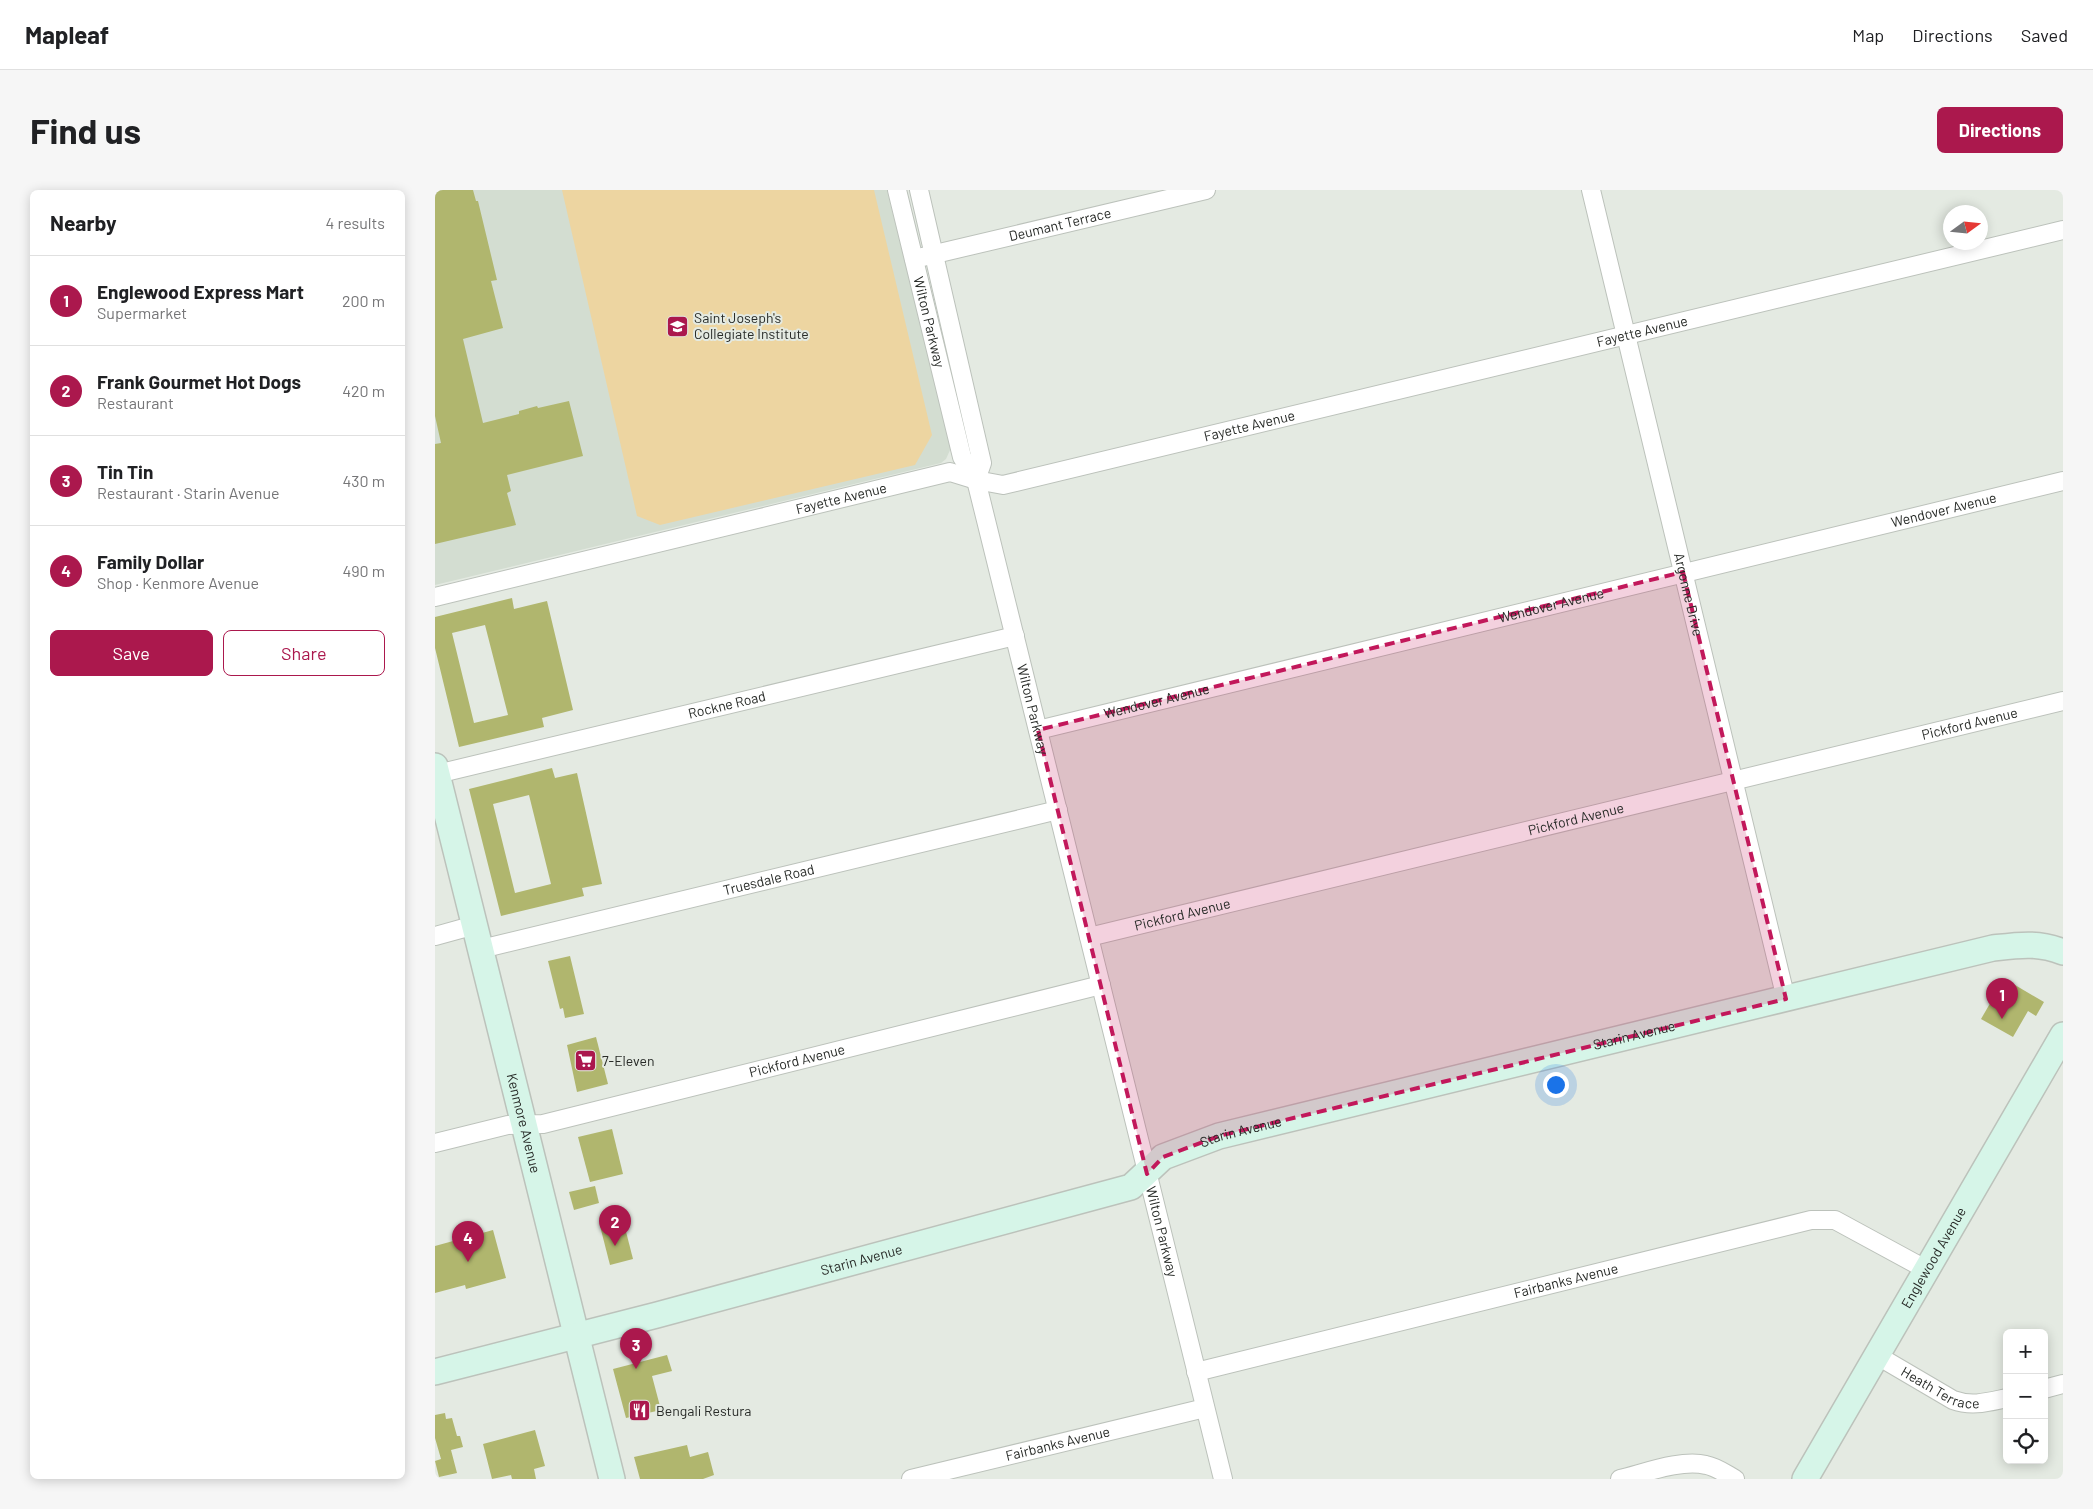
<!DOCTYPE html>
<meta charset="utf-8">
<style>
body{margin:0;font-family:Barlow,sans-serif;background:#f6f6f6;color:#202124}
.controls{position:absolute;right:15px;bottom:15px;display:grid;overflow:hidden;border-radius:8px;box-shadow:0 2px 12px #0003}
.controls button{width:45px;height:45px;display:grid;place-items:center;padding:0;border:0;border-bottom:1px solid #e0e0e0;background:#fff;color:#202124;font:25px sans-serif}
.compass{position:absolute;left:1508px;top:15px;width:45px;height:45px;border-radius:50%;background:#fff;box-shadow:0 2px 12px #0003;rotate:75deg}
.you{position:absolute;left:1120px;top:894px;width:18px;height:18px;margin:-12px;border:4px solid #fff;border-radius:50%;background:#1a73e8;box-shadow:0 0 0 8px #1a73e833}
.badge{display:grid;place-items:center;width:32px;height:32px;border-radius:50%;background:#ab184d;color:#fff;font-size:16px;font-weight:700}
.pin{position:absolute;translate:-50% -41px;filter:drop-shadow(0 1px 2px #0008)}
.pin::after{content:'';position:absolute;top:26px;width:18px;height:15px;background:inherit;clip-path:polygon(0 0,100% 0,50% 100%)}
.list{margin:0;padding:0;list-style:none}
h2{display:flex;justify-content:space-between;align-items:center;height:65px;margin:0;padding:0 20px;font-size:21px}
h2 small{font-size:16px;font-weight:400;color:#757577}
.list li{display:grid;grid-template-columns:32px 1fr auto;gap:15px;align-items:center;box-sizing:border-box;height:90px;padding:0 20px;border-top:1px solid #e0e0e0}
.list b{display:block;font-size:19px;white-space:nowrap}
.list p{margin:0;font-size:16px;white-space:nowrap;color:#757577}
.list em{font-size:16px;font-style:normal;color:#757577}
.actions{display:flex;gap:10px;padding:15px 20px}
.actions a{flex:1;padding:11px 0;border:1px solid #ab184d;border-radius:8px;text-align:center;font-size:18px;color:#ab184d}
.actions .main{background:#ab184d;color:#fff}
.icon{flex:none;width:28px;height:28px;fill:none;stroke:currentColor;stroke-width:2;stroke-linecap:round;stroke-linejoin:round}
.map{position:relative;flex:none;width:1628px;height:1289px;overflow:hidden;border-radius:8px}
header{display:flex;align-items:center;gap:30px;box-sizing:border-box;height:70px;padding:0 25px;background:#fff;border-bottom:1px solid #e0e0e0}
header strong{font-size:24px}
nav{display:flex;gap:28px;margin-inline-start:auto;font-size:18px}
.intro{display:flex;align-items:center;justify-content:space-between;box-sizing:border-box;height:120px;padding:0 30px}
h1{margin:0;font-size:35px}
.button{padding:12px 22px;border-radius:8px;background:#ab184d;color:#fff;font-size:18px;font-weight:700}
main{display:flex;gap:30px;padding:0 30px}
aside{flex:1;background:#fff;border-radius:8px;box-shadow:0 2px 12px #0003}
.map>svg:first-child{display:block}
.built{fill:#d3ddd1}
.green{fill:#edd5a1}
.building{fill:#b0b66e;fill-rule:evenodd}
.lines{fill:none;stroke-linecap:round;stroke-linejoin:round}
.street-casing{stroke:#bcc2bb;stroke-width:20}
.secondary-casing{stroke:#bcc2bb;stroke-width:28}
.street{stroke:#fff;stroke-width:18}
.secondary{stroke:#d6f5e8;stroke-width:25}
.marked{fill:#c2185b;fill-opacity:0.2;stroke:#c2185b;stroke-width:4;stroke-dasharray:10 6;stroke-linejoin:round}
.labels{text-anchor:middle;stroke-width:4;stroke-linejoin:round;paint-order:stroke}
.street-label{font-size:14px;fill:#282b28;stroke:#e4eae2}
.poi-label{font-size:14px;fill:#282b28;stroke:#e4eae2;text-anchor:start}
</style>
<header>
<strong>Mapleaf</strong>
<nav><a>Map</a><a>Directions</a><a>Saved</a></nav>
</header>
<div class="intro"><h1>Find us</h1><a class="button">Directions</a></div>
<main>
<aside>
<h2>Nearby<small>4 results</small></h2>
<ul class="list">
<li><span class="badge">1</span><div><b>Englewood Express Mart</b><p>Supermarket</p></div><em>200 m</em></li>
<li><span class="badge">2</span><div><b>Frank Gourmet Hot Dogs</b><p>Restaurant</p></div><em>420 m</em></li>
<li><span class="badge">3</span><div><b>Tin Tin</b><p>Restaurant · Starin Avenue</p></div><em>430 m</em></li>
<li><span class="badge">4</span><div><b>Family Dollar</b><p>Shop · Kenmore Avenue</p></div><em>490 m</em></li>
</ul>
<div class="actions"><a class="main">Save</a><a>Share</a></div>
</aside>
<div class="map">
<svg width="1628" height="1289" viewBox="0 0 1628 1289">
<rect width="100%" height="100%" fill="#e4eae2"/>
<polygon class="built" points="0,0 452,0 516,258 511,269 506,273 0,395"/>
<polygon class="green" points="127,0 439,0 497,245 480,275 225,335 202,326"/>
<g class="building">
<polygon points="0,0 38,0 41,11 43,11 62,90 56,91 68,138 28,149 48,233 84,224 84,221 102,216 103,218 134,211 148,266 72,285 76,301 72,303 81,335 0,354 0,254 6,253 0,226"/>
<path d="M 77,408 L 79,419 L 112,411 L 138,520 L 107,528 L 109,537 L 24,557 L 0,458 L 0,427 ZM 50,435 L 73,525 L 39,533 L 17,443 Z"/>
<path d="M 117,578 L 120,588 L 142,583 L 167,694 L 147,698 L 149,706 L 66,726 L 34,599 ZM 94,605 L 116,694 L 80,703 L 58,614 Z"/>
<polygon points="135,766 149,824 130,828 128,818 125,819 113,771"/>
<polygon points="1580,795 1609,812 1601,826 1593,821 1578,847 1546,829 1557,810 1568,816"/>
<polygon points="161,847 173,894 142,902 132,855"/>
<polygon points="177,939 188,984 155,992 143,947"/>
<polygon points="160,996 164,1013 139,1020 134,1002"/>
<polygon points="188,1030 198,1069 175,1075 165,1036"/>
<polygon points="58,1040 71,1088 31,1099 30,1095 0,1103 0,1056"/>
<polygon points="232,1165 237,1181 217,1186 226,1220 191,1228 178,1179"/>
<polygon points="10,1223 11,1229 17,1228 22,1246 25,1246 28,1257 16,1260 22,1283 4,1287 0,1271 6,1269 0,1248 0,1225"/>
<polygon points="100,1240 110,1276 99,1279 101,1289 77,1289 76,1285 57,1289 48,1254"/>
<polygon points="252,1255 255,1267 273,1262 279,1285 268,1289 205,1289 199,1267"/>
</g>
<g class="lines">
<defs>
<g id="street">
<path id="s1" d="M 462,0 L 527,267 L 541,290 L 788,1289"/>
<polyline points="484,0 547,273 541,290"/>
<path id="s2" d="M 1156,0 L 1351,809"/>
<path id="s3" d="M 479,69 L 771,0"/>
<path id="s4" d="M 0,407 L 515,282 L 541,290 L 568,295 L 1628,40"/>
<path id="s5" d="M 603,540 L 1628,291"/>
<path id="s6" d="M 2,584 L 580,446"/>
<polyline points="0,746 40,735"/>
<path id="s7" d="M 654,747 L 1628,511"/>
<path id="s8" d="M 46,759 L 623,620"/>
<path id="s9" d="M 0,953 L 73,935 L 108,934 L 666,795"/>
<path id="s10" d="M 1443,1166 L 1518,1210 C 1537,1217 1553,1212 1572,1208"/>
<path id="s11" d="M 761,1182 L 1376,1030 L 1400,1030 L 1492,1080"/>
<polyline points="1609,1199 1628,1194"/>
<path id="s12" d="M 476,1289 L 770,1218"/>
<path d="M 1185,1289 C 1210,1283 1246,1269 1271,1275 C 1282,1277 1291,1284 1300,1289"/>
</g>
<g id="secondary">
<path id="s13" d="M 0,576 L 177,1289"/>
<path id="s14" d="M 0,1182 L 222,1125 L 696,997 L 728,967 L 784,946 L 1558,758 C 1584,755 1603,752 1628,762"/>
<path id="s15" d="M 1370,1289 L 1628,845"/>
</g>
</defs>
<use href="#street" class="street-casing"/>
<use href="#secondary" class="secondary-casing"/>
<use href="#street" class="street"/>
<use href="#secondary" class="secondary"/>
</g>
<path class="marked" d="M 1248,382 L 1351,809 L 784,946 L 728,967 L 712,984 L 603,540 Z"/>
<defs>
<symbol id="school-square" viewBox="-11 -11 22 22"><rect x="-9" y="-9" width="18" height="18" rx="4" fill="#ab184d" stroke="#e4eae2"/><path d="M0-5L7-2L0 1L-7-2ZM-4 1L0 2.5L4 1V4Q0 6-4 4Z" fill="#fff"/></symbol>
<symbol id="supermarket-square" viewBox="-11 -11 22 22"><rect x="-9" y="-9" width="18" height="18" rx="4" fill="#ab184d" stroke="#e4eae2"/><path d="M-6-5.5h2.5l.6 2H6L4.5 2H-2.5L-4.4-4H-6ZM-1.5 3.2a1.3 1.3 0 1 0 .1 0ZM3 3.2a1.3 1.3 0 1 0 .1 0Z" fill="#fff"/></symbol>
<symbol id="restaurant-square" viewBox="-11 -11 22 22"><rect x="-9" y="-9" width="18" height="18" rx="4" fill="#ab184d" stroke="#e4eae2"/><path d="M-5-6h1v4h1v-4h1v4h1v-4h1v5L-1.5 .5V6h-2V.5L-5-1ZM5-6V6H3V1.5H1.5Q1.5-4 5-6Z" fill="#fff"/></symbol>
</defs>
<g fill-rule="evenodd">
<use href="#school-square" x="230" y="124" width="25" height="25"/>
<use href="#supermarket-square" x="138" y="858" width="25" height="25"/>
<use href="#restaurant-square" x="192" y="1208" width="25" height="25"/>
</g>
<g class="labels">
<g class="street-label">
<text dy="5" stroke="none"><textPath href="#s3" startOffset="150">Deumant Terrace</textPath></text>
<text dy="5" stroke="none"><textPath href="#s1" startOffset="136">Wilton Parkway</textPath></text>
<text dy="5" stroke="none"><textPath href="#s4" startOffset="1242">Fayette Avenue</textPath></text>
<text dy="5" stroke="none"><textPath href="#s4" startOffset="838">Fayette Avenue</textPath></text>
<text dy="5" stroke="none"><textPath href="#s4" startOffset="418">Fayette Avenue</textPath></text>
<text dy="5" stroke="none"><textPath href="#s5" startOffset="932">Wendover Avenue</textPath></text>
<text dy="5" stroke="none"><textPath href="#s2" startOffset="416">Argonne Drive</textPath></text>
<text dy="5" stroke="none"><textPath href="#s5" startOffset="528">Wendover Avenue</textPath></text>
<text dy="5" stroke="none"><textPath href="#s5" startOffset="122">Wendover Avenue</textPath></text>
<text dy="5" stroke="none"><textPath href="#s6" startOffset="298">Rockne Road</textPath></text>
<text dy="5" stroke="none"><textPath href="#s1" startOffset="538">Wilton Parkway</textPath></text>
<text dy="5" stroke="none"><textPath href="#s7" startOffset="906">Pickford Avenue</textPath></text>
<text dy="5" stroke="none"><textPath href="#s7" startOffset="501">Pickford Avenue</textPath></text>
<text dy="5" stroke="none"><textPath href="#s8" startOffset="296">Truesdale Road</textPath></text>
<text dy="5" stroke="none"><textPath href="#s7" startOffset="96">Pickford Avenue</textPath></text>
<text dy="5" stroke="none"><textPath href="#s14" startOffset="1251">Starin Avenue</textPath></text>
<text dy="5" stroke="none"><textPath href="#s9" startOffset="372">Pickford Avenue</textPath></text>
<text dy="5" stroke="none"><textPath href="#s13" startOffset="368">Kenmore Avenue</textPath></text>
<text dy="5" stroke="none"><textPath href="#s14" startOffset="846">Starin Avenue</textPath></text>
<text dy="5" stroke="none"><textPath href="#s1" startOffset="1076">Wilton Parkway</textPath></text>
<text dy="5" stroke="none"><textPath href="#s15" startOffset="256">Englewood Avenue</textPath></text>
<text dy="5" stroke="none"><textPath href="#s14" startOffset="441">Starin Avenue</textPath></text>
<text dy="5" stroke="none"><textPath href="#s11" startOffset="381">Fairbanks Avenue</textPath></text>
<text dy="5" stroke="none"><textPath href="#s10" startOffset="71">Heath Terrace</textPath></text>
<text dy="5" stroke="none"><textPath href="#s12" startOffset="151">Fairbanks Avenue</textPath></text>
</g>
<g class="poi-label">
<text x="259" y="133">Saint Joseph's<tspan x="259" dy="16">Collegiate Institute</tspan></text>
<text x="167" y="876">7-Eleven</text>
<text x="221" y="1226">Bengali Restura</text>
</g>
</g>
</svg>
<div class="controls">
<button>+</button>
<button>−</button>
<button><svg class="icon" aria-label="locate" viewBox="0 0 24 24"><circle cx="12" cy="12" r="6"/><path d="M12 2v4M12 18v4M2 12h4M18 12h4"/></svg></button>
</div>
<svg class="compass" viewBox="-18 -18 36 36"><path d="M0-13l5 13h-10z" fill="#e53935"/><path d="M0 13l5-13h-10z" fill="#757577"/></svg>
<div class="you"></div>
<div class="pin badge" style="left:1567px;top:829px">1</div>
<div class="pin badge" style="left:180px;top:1056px">2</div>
<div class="pin badge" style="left:201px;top:1179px">3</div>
<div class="pin badge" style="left:33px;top:1072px">4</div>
</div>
</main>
